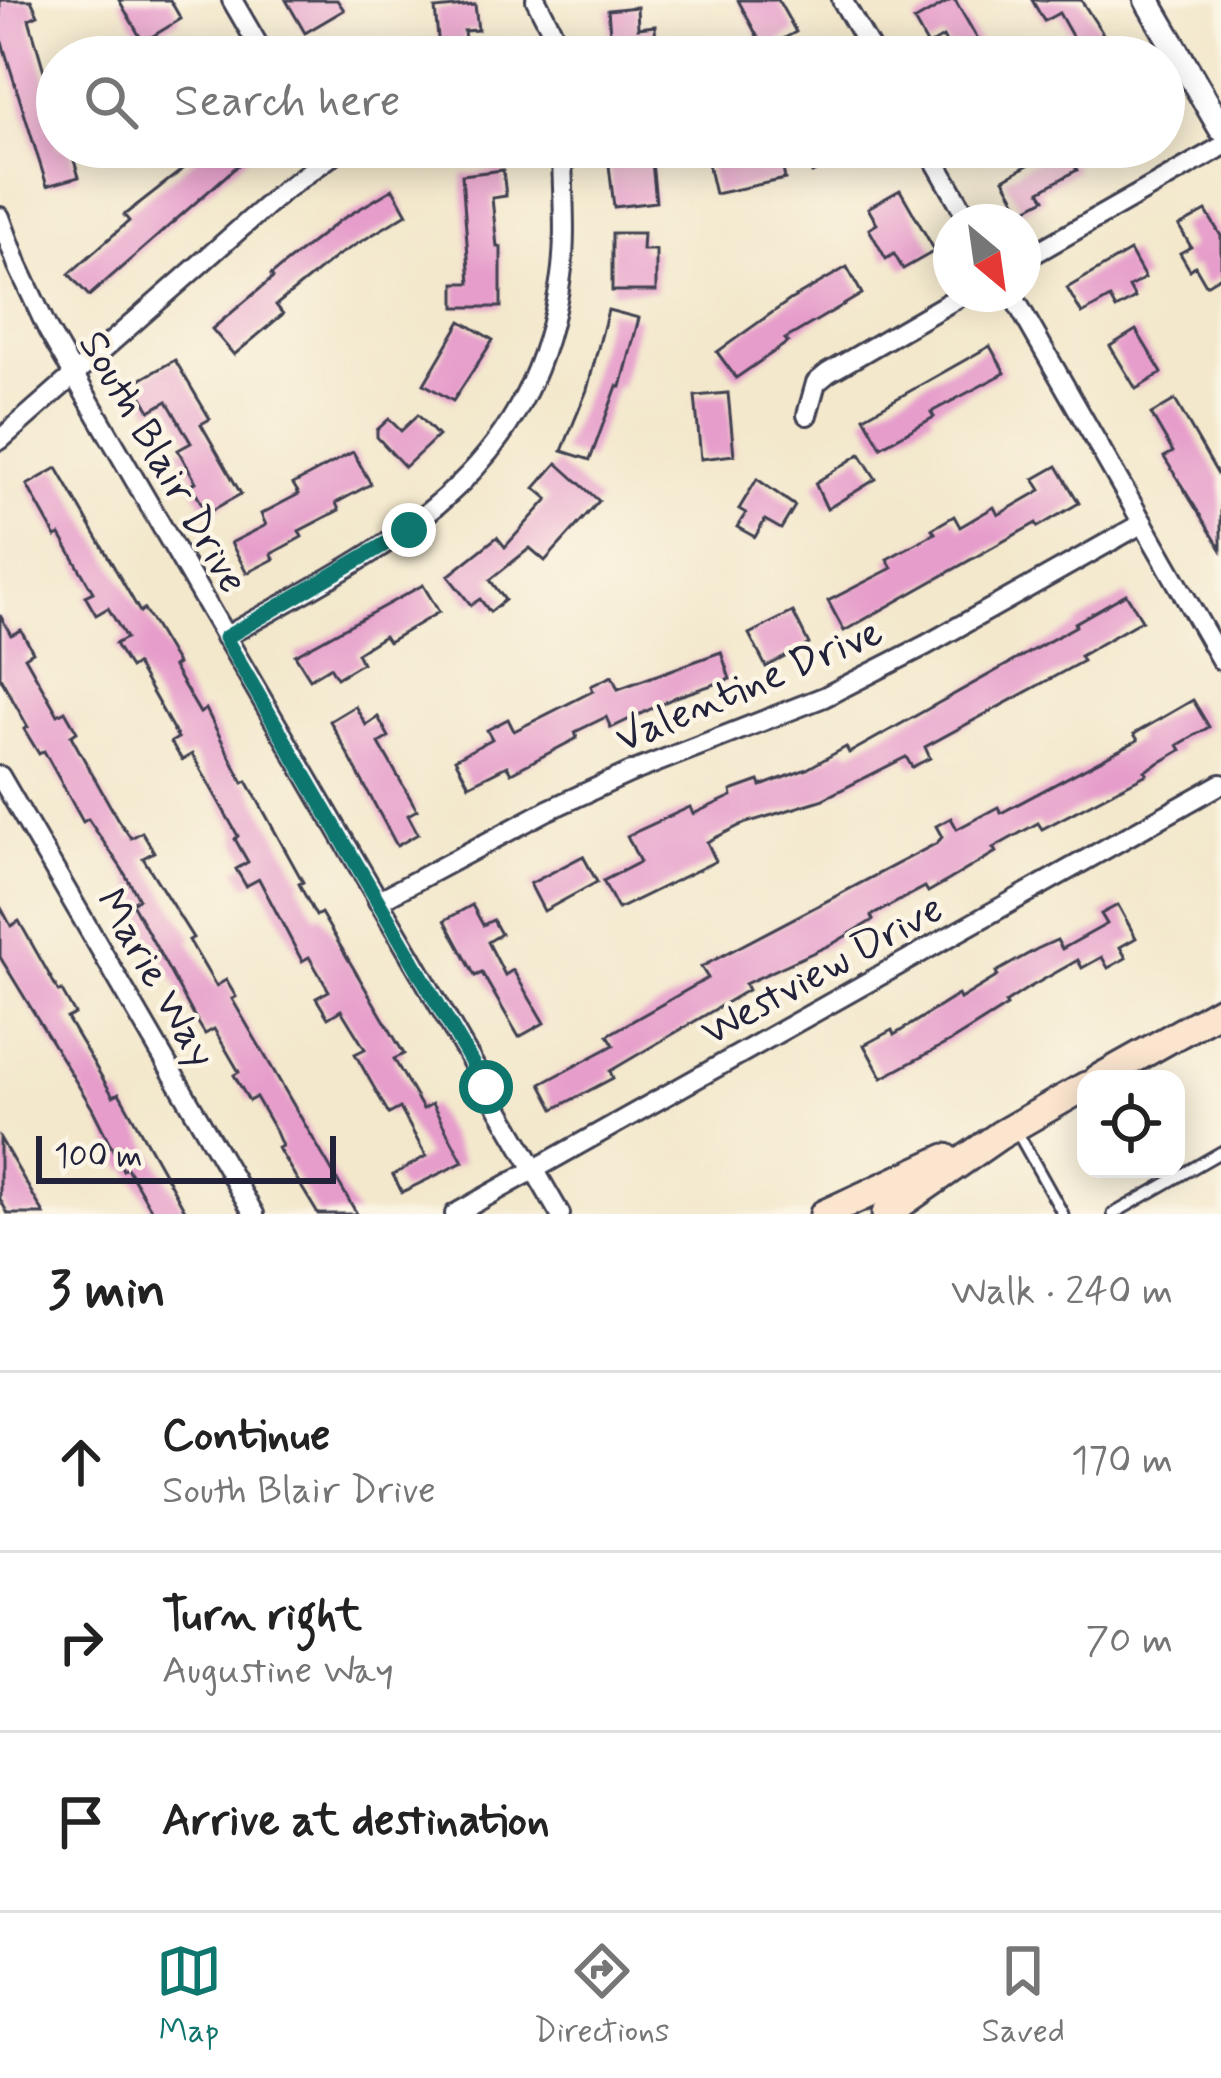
<!DOCTYPE html>
<meta charset="utf-8">
<style>
body{margin:0;font-family:Mynerve,sans-serif;background:#f6f6f6;color:#222}
.controls{position:absolute;right:36px;bottom:36px;display:grid;overflow:hidden;border-radius:24px;box-shadow:0 6px 30px #0003}
.controls button{width:108px;height:108px;display:grid;place-items:center;padding:0;border:0;border-bottom:3px solid #e0e0e0;background:#fff;color:#222;font:60px sans-serif}
.compass{position:absolute;left:933px;top:204px;width:108px;height:108px;border-radius:50%;background:#fff;box-shadow:0 6px 30px #0003;rotate:151deg}
.scale{position:absolute;left:36px;bottom:30px;width:300px;box-sizing:border-box;padding-left:12px;border:6px solid #22223b;border-top:0;font-size:33px;line-height:42px;white-space:nowrap;color:#22223b;-webkit-text-stroke:9px #fcf5e5;paint-order:stroke}
.stop{position:absolute;width:36px;height:36px;margin:-27px;border:9px solid #0f766e;border-radius:50%;background:#fff}
.stop.end{background:#0f766e;border-color:#fff;box-shadow:0 3px 12px #0008}
.list{margin:0;padding:0;list-style:none}
h2{display:flex;justify-content:space-between;align-items:center;height:156px;margin:0;padding:0 48px;font-size:51px}
h2 small{font-size:39px;font-weight:400;color:#767676}
.list li{display:grid;grid-template-columns:78px 1fr auto;gap:36px;align-items:center;box-sizing:border-box;height:180px;padding:0 48px;border-top:3px solid #e0e0e0}
.list b{display:block;font-size:45px;white-space:nowrap}
.list p{margin:0;font-size:39px;white-space:nowrap;color:#767676}
.list em{font-size:39px;font-style:normal;color:#767676}
.icon{flex:none;width:66px;height:66px;fill:none;stroke:currentColor;stroke-width:2;stroke-linecap:round;stroke-linejoin:round}
.map{position:relative;flex:none;width:1221px;height:1214px;overflow:hidden}
.search{position:absolute;background:#fff;box-shadow:0 6px 30px #0003;left:36px;right:36px;top:36px;height:132px;display:flex;align-items:center;gap:30px;box-sizing:border-box;padding:0 42px;border-radius:66px;color:#767676;font-size:45px}
.sheet{height:696px;background:#fff}
nav{display:flex;justify-content:space-around;align-items:center;box-sizing:border-box;height:168px;border-top:3px solid #e0e0e0;background:#fff;font-size:33px;color:#767676}
nav a{display:grid;justify-items:center;gap:6px}
nav .on{color:#0f766e}
.map>svg:first-child{display:block}
.building{fill:#e69dcb}
.lines{fill:none;stroke-linecap:round;stroke-linejoin:round}
.service-casing{stroke:#414051;stroke-width:15}
.minor-casing{stroke:#414051;stroke-width:24}
.tertiary-casing{stroke:#414051;stroke-width:30}
.secondary-casing{stroke:#414051;stroke-width:33}
.service{stroke:#fff;stroke-width:9}
.minor{stroke:#fff;stroke-width:18}
.tertiary{stroke:#fff;stroke-width:24}
.secondary{stroke:#fbe5cf;stroke-width:27}
.route{stroke:#0f766e;stroke-width:15}
.labels{text-anchor:middle;stroke-width:9;stroke-linejoin:round;paint-order:stroke}
.street-label{font-size:42px;fill:#22223b;stroke:#fcf5e5}
</style>
<div class="map">
<svg width="1221" height="1214" viewBox="0 0 1221 1214">
<rect width="100%" height="100%" fill="#fcf5e5"/>
<filter id="ink" filterUnits="userSpaceOnUse"><feTurbulence type="fractalNoise" baseFrequency=".00833" numOctaves="2"/><feDisplacementMap in="SourceGraphic" scale="24" xChannelSelector="R" yChannelSelector="G"/><feConvolveMatrix kernelMatrix="1 2 1 2 8 2 1 2 1" color-interpolation-filters="sRGB"/></filter>
<filter id="wash" filterUnits="userSpaceOnUse"><feTurbulence type="fractalNoise" baseFrequency=".004" numOctaves="4" result="noise"/><feDisplacementMap in="SourceGraphic" scale="48" xChannelSelector="R" yChannelSelector="G"/><feGaussianBlur stdDeviation="2.7" result="paint"/><feColorMatrix in="noise" values="0 0 0 0 0 0 0 0 0 0 0 0 0 0 0 0 0 1.4 0 .05"/><feComposite in="paint" operator="in"/></filter>
<g filter="url(#wash)">
<rect width="100%" height="100%" fill="#f3e8cc"/>
<g id="blocks">
<g class="building">
<polygon points="0,0 31,0 38,15 29,19 57,116 57,147 70,147 79,177 47,186 0,36"/>
<polygon points="119,0 170,0 181,19 143,42"/>
<polygon points="286,0 337,0 344,10 305,33"/>
<polygon points="738,0 778,0 796,32 764,49"/>
<polygon points="951,0 955,0 988,57 954,57 943,37 928,46 914,21"/>
<polygon points="1032,0 1081,0 1118,57 1084,57 1059,13 1044,21"/>
<polygon points="475,5 478,30 464,31 467,57 440,57 435,9"/>
<polygon points="637,7 638,28 655,26 656,53 612,57 608,10"/>
<polygon points="194,147 259,147 89,296 69,274 129,221 124,215 201,155"/>
<polygon points="798,147 863,147 812,173"/>
<polygon points="1059,147 1064,147 1077,170 1040,191 1045,199 1022,211 1004,179"/>
<polygon points="779,148 785,179 715,194 708,164"/>
<polygon points="651,152 656,202 614,207 608,157"/>
<polygon points="503,170 506,196 492,198 497,247 501,247 501,307 455,307 455,283 470,283 462,175"/>
<polygon points="393,189 407,214 337,256 276,305 283,314 234,355 212,329 273,278 271,275 339,221"/>
<polygon points="900,190 935,251 903,269 894,254 886,259 869,229 877,224 868,208"/>
<polygon points="1206,211 1221,236 1221,276 1206,285 1195,266 1190,270 1180,253 1191,247 1179,226"/>
<polygon points="612,233 643,233 642,250 656,250 656,291 612,291"/>
<polygon points="1130,251 1145,278 1129,287 1135,298 1116,309 1110,298 1082,314 1067,288"/>
<polygon points="847,267 862,294 785,339 788,342 736,378 717,352 790,300"/>
<polygon points="608,310 639,318 621,387 617,386 590,460 562,451 587,390"/>
<polygon points="461,321 493,340 453,401 424,384"/>
<polygon points="1136,330 1162,373 1136,389 1110,346"/>
<polygon points="990,346 1005,373 931,412 934,417 881,447 864,417"/>
<polygon points="175,360 210,419 201,424 241,494 207,513 191,485 196,482 178,450 191,443 167,401 150,411 134,383"/>
<polygon points="728,393 734,455 701,459 695,396"/>
<polygon points="1175,400 1221,480 1221,549 1164,457 1173,452 1151,414"/>
<polygon points="418,415 438,436 405,467 377,437 377,430 389,419 401,431"/>
<polygon points="353,452 371,484 336,503 339,510 299,531 302,537 271,554 274,559 247,573 231,543 266,525 261,514 299,494 293,484"/>
<polygon points="860,454 876,479 827,509 815,483"/>
<polygon points="557,463 599,501 545,561 530,548 490,580 505,600 490,612 480,599 471,605 448,576 497,537 505,547 548,499 535,488"/>
<polygon points="1057,466 1079,503 1038,527 1036,523 844,631 828,601 892,568 887,559 935,533 932,529 954,516 960,527 994,507 998,515 1041,490 1034,479"/>
<polygon points="57,468 140,612 144,609 177,664 173,667 200,713 206,709 243,783 247,781 303,882 299,884 316,916 321,913 404,1054 394,1059 423,1109 432,1104 463,1162 402,1192 393,1175 426,1156 400,1108 389,1114 355,1054 365,1049 341,1010 328,1018 316,998 329,991 309,957 302,961 259,879 246,886 236,869 248,862 235,839 238,836 192,754 182,760 171,742 178,738 136,664 130,668 115,644 126,638 108,608 96,615 85,596 93,592 60,535 56,537 27,485"/>
<polygon points="757,479 795,506 781,529 765,520 755,537 737,527 746,513 739,509"/>
<polygon points="423,585 439,612 388,642 384,636 357,653 362,663 337,678 330,667 310,679 295,655"/>
<polygon points="1126,594 1142,620 1080,656 1083,661 925,747 930,758 912,767 906,757 821,800 743,824 707,842 716,861 618,909 603,881 640,862 627,836 690,807 693,814 732,796 731,791 759,781 761,786 807,769 846,747 849,753 1076,626 1075,623"/>
<polygon points="793,612 809,644 766,667 749,634"/>
<polygon points="0,615 11,635 21,630 33,652 25,657 58,715 65,711 77,732 71,736 118,820 131,838 142,832 154,852 143,858 193,938 189,940 216,986 226,980 236,997 232,999 357,1214 318,1214 278,1148 282,1146 276,1132 256,1097 249,1101 234,1075 239,1072 214,1029 205,1034 194,1016 132,903 139,899 122,869 88,819 83,822 44,751 39,754 24,729 28,727 0,677"/>
<polygon points="721,652 730,679 676,697 611,728 606,717 575,732 577,738 511,773 507,766 469,785 455,759 492,739 487,730 508,719 514,731 593,691 591,686 612,676 618,689"/>
<polygon points="1193,700 1209,727 1178,745 1181,750 1145,771 1147,774 1042,829 1038,823 993,848 996,852 949,880 928,892 925,887 871,916 873,920 834,943 745,984 748,990 610,1071 613,1078 554,1109 541,1084 614,1045 608,1035 708,978 701,967 937,843 942,837 936,826 951,818 957,829 998,807 1001,813 1138,740 1134,734"/>
<polygon points="355,706 366,725 378,717 389,737 379,743 417,810 408,815 418,834 397,846 330,721"/>
<polygon points="583,856 597,882 544,911 530,884"/>
<polygon points="472,905 483,925 493,920 501,934 488,942 505,975 513,970 544,1023 519,1037 482,973 475,976 445,920"/>
<polygon points="1118,905 1136,938 1120,947 1126,958 1108,968 1102,957 1082,968 1078,960 1025,990 1005,1003 1007,1006 951,1041 882,1078 864,1045 892,1030 894,1035 958,995 960,999 998,976 996,972 1037,949 1057,940 1062,949 1107,924 1101,914"/>
<polygon points="0,906 11,926 19,921 59,992 62,991 75,1014 67,1018 113,1096 119,1093 187,1214 154,1214 127,1168 123,1170 92,1108 0,957"/>
<polygon points="0,1138 44,1214 8,1214 0,1199"/>
</g>
</g>
</g>
<g filter="url(#ink)">
<use href="#blocks" fill-opacity="0" stroke="#414051" stroke-width="3"/>
<g class="lines">
<defs>
<g id="service">
<polyline points="1016,1130 1063,1214"/>
<polyline points="1113,1214 1221,1152"/>
</g>
<g id="minor">
<polyline points="232,0 265,57"/>
<polyline points="536,0 551,29 559,57"/>
<polyline points="842,0 875,57"/>
<polyline points="845,57 868,45"/>
<polyline points="927,147 970,222"/>
<polyline points="0,217 18,266 48,330 560,1214"/>
<polyline points="1023,260 1221,147"/>
<polyline points="1012,294 1221,660"/>
<polyline points="807,415 816,383 828,373 964,294"/>
<polyline points="0,440 283,191 344,147"/>
<path d="M 225,637 C 387,545 532,483 561,276 C 567,234 562,190 562,147"/>
<polyline points="0,776 254,1214"/>
<polyline points="378,901 548,810 629,773 824,697 926,645 1143,523"/>
<polyline points="455,1214 1221,784"/>
</g>
<polyline id="tertiary" points="1147,0 1221,128"/>
<g id="secondary">
<polyline points="1098,1079 1221,1010"/>
<polyline points="824,1214 946,1158"/>
<polyline points="886,1214 1000,1135 1086,1086"/>
</g>
</defs>
<use href="#service" class="service-casing"/>
<use href="#minor" class="minor-casing"/>
<use href="#tertiary" class="tertiary-casing"/>
<use href="#secondary" class="secondary-casing"/>
<use href="#service" class="service"/>
<use href="#minor" class="minor"/>
<use href="#tertiary" class="tertiary"/>
<use href="#secondary" class="secondary"/>
</g>
</g>
<g class="lines" filter="url(#ink)">
<polyline class="route" points="409,530 225,638 486,1087"/>
</g>
<g class="labels">
<g class="street-label">
<text transform="translate(165 461) rotate(60)" y="15">South Blair Drive</text>
<text transform="translate(748 683) rotate(-23)" y="15">Valentine Drive</text>
<text transform="translate(821 968) rotate(-29)" y="15">Westview Drive</text>
<text transform="translate(158 977) rotate(60)" y="15">Marie Way</text>
</g>
</g>
</svg>
<div class="controls">
<button><svg class="icon" aria-label="locate" viewBox="0 0 24 24"><circle cx="12" cy="12" r="6"/><path d="M12 2v4M12 18v4M2 12h4M18 12h4"/></svg></button>
</div>
<svg class="compass" viewBox="-18 -18 36 36"><path d="M0-13l5 13h-10z" fill="#e53935"/><path d="M0 13l5-13h-10z" fill="#767676"/></svg>
<div class="scale">100 m</div>
<div class="stop" style="left:486px;top:1087px"></div>
<div class="stop end" style="left:409px;top:530px"></div>
<div class="search"><svg class="icon" aria-label="search" viewBox="0 0 24 24"><circle cx="10" cy="10" r="6"/><path d="M15 15l6 6"/></svg>Search here</div>
</div>
<section class="sheet">
<h2>3 min<small>Walk · 240 m</small></h2>
<ul class="list">
<li><svg class="icon" aria-label="ahead" viewBox="0 0 24 24"><path d="M12 20V5M6 11l6-6 6 6"/></svg><div><b>Continue</b><p>South Blair Drive</p></div><em>170 m</em></li>
<li><svg class="icon" aria-label="right" viewBox="0 0 24 24"><path d="M7 20v-9h11M14 6l5 5-5 5"/></svg><div><b>Turn right</b><p>Augustine Way</p></div><em>70 m</em></li>
<li><svg class="icon" aria-label="arrive" viewBox="0 0 24 24"><path d="M6 21V4h12l-3 4 3 4H6"/></svg><div><b>Arrive at destination</b></div></li>
</ul>
</section>
<nav>
<a class="on"><svg class="icon" aria-label="map" viewBox="0 0 24 24"><path d="M3 6l6-2 6 2 6-2v14l-6 2-6-2-6 2zM9 4v14M15 6v14"/></svg>Map</a>
<a><svg class="icon" aria-label="directions" viewBox="0 0 24 24"><path d="M12 3l9 9-9 9-9-9zM9 14v-3h6M13 9l2 2-2 2"/></svg>Directions</a>
<a><svg class="icon" aria-label="saved" viewBox="0 0 24 24"><path d="M7 4h10v16l-5-4-5 4z"/></svg>Saved</a>
</nav>
